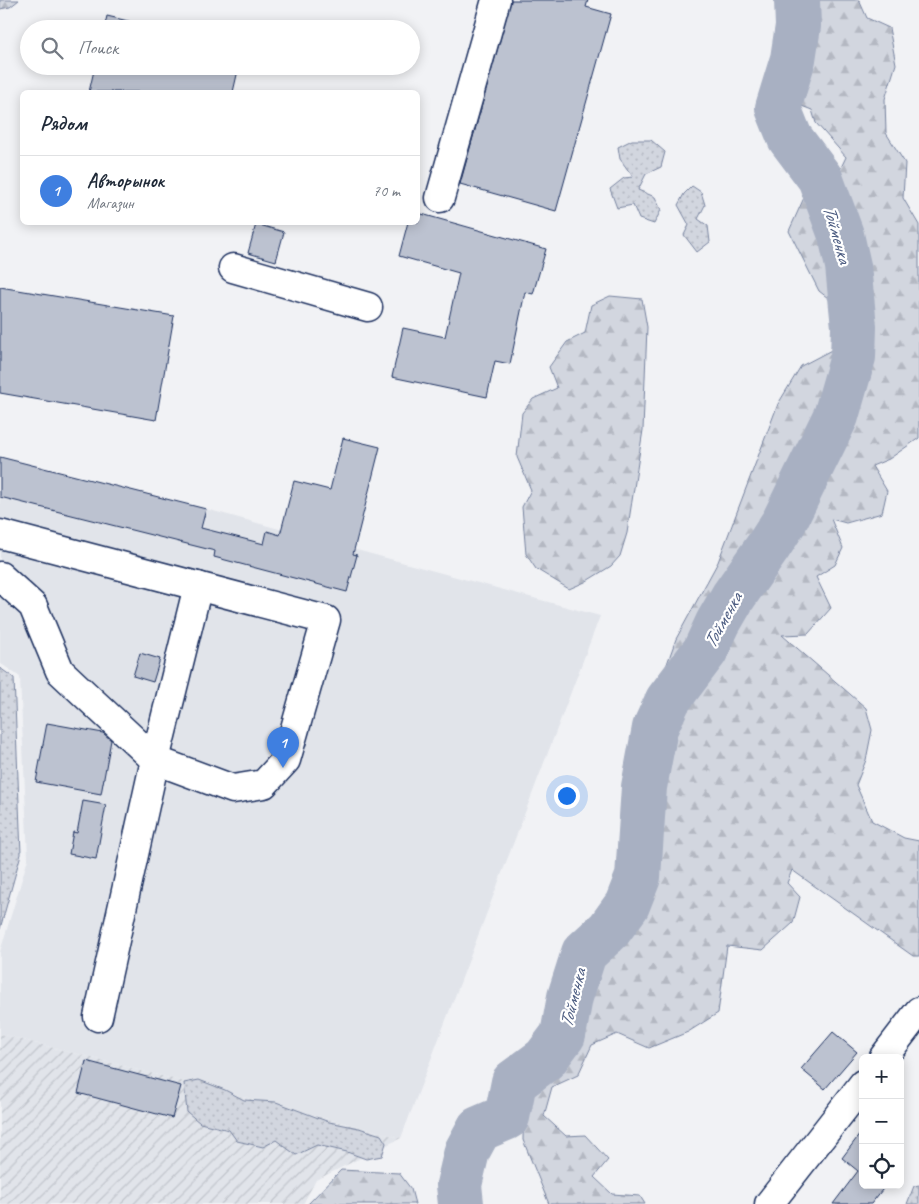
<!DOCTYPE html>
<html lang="ru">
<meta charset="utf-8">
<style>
body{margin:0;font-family:Caveat,sans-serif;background:#f6f6f7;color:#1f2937}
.controls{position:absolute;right:15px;bottom:15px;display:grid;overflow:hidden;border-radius:8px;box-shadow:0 2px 12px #0003}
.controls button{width:45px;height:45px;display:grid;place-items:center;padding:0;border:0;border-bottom:1px solid #e0e1e3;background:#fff;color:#1f2937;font:25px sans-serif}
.you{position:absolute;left:566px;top:795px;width:18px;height:18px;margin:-12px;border:4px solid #fff;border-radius:50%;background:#1a73e8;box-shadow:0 0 0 8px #1a73e833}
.badge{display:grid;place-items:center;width:32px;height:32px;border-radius:50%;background:#d93025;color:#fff;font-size:16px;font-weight:700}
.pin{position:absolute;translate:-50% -41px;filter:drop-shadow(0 1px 2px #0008)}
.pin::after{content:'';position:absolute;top:26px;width:18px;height:15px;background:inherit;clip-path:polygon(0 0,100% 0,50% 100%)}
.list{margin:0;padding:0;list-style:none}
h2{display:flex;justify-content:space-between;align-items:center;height:65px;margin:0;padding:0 20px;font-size:21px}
h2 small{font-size:16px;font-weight:400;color:#747a83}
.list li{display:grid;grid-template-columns:32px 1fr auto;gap:15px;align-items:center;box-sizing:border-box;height:70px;padding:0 20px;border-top:1px solid #e0e1e3}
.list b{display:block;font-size:19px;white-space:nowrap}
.list p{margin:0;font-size:16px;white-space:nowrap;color:#747a83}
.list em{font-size:16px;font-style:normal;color:#747a83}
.icon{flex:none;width:28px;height:28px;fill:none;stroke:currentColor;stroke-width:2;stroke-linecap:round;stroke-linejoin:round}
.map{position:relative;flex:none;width:919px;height:1204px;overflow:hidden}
.search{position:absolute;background:#fff;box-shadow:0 2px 12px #0003;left:20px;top:20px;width:400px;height:55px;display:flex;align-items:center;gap:12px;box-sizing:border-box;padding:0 18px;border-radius:28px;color:#747a83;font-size:19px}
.panel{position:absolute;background:#fff;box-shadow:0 2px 12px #0003;left:20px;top:90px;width:400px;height:135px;border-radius:8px}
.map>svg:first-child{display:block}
.built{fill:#e1e4ea}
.industrial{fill:url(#industrial-furrows)}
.grass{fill:url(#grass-dots);stroke:#76829e}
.forest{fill:url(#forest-firs);stroke:#76829e}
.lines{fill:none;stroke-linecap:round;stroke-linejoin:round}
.river{stroke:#a8b0c2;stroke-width:46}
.building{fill:#bcc2d0;stroke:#1b2f5e}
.minor-casing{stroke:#1b2f5e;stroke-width:31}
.minor{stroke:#fff;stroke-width:28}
.labels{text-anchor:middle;stroke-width:4.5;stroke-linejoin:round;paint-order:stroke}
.water-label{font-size:19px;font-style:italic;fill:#4c5c81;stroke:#fff}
</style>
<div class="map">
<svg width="919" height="1204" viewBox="0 0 919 1204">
<defs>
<pattern id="industrial-furrows" width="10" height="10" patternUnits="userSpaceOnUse" patternTransform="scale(1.25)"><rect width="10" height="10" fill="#e1e4ea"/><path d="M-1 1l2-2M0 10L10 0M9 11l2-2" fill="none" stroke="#c0c4cb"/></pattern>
<pattern id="grass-dots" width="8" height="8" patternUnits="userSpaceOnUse" patternTransform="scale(1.25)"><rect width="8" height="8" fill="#d2d6df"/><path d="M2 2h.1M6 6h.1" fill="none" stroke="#b4b8c2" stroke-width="1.8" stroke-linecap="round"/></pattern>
<pattern id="forest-firs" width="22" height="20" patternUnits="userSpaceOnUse" patternTransform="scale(1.25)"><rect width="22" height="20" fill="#d2d6df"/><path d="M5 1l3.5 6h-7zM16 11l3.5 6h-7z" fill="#b4b8c2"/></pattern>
</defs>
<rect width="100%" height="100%" fill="#f1f2f5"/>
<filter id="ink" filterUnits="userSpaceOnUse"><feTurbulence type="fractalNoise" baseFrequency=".02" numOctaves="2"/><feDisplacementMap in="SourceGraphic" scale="10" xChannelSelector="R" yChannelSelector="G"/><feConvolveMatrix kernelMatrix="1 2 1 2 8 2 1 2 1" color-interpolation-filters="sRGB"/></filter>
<g filter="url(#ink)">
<polygon class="built" points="0,457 206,509 600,616 401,1138 0,1034 0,952 28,859 20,677 0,663"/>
<polygon class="industrial" points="0,1034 401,1138 316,1180 303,1204 0,1204"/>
<g class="grass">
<polygon points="632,140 651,140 665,152 661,167 646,174 638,190 655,197 661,210 654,224 639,219 633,205 617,208 610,189 624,178 633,177 620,159 618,147"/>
<polygon points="692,186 701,192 705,205 698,219 708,226 710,242 697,252 684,235 689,225 678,205 684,194"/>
<polygon points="0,668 14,678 21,854 0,929"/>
<polygon points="199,1080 225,1090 244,1100 276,1102 329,1122 359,1128 381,1135 386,1143 382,1156 366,1159 347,1152 317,1145 296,1155 276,1140 263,1147 237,1141 229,1130 200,1123 187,1112 184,1083"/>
<polygon points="919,1185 919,1204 907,1204 914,1186"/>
</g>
<g class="forest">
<polygon points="0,0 19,0 10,7 0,9"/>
<polygon points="799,0 859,0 867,18 889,28 896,64 885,99 886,133 905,163 903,198 919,225 919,438 889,459 872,466 887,491 882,513 846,523 831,519 843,548 835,565 816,577 831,608 808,634 782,635 866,708 872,730 866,760 856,785 872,821 904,838 919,841 919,956 913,956 792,870 787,883 800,897 793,923 763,950 727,946 718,1013 688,1032 649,1048 617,1034 592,1045 578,1075 552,1087 544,1116 566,1136 585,1135 608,1160 594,1177 612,1194 640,1196 645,1204 549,1204 523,1140 524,1092 544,1059 560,1024 584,1013 587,979 602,945 634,919 674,747 681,700 663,675 676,639 718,562 778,404 801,366 841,345 846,333 844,319 828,298 819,291 789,231 812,180 836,178 846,157 816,123 812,110 799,105 789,79 799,51"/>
<polygon points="610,296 642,299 647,327 643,430 627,533 620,556 611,566 585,582 569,589 536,569 526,554 522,507 531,490 517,457 522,413 533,399 557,388 549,367 567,342 585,333 591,305"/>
<polygon points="341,1170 399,1173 411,1189 415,1204 308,1204"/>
</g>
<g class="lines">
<polyline class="river" points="461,1204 459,1185 467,1151 479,1129 507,1117 514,1082 545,1059 563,1035 570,997 584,953 609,930 627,905 638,877 644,787 655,728 668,700 705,651 718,623 733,597 768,547 784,522 836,416 853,357 854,327 848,266 841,235 820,178 790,138 778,108 793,59 798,26 797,0"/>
</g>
<g class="building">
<polygon points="511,0 588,0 586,7 611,14 556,211 460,184"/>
<polygon points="107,16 162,29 104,29"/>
<polygon points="95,66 239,66 233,92 89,92"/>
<polygon points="418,213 546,249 533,294 525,292 510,364 495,361 487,397 392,377 403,328 445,337 459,273 399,256 408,222 418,222"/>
<polygon points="256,224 284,232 276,261 248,253"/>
<polygon points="0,287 174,316 156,420 0,393"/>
<polygon points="343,438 380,447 353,554 357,555 347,592 214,557 215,551 0,497 0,457 206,509 201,528 264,544 267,531 280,535 294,481 330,490"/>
<polygon points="140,653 160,659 153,682 133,676"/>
<polygon points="47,723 103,733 111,740 101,794 36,782"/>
<polygon points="83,801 106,805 96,859 69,854 73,832 77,833"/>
<polygon points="833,1032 857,1052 825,1089 801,1069"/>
<polygon points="86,1061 181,1086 172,1118 78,1093"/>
<polygon points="863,1130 863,1185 886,1185 871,1204 833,1204 858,1171 842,1158"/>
</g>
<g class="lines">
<defs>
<g id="minor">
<polyline points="440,198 496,0"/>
<polyline points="233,268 368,307"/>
<polyline points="0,534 326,620 286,760 264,784 233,789 155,760 60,671 33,606 0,576"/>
<polyline points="98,1017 155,760 198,586"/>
<polyline points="883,1058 919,1011"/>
<polyline points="769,1204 863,1084"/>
</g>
</defs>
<use href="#minor" class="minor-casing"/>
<use href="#minor" class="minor"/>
</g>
</g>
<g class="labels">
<g class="water-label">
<text transform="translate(838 234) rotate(74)" y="7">Тойменка</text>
<text transform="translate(722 620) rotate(-61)" y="7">Тойменка</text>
<text transform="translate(572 998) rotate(-76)" y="7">Тойменка</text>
</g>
</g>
</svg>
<div class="controls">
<button>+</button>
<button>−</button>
<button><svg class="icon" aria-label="locate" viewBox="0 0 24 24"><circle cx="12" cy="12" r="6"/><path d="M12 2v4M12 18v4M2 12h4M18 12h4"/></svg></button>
</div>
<div class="you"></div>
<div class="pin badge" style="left:283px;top:768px;background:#3f7fe0">1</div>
<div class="search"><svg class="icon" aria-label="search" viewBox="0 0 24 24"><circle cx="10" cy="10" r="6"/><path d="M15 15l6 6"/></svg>Поиск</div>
<section class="panel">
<h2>Рядом<small></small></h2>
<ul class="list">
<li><span class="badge" style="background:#3f7fe0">1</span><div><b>Авторынок</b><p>Магазин</p></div><em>70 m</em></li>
</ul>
</section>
</div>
